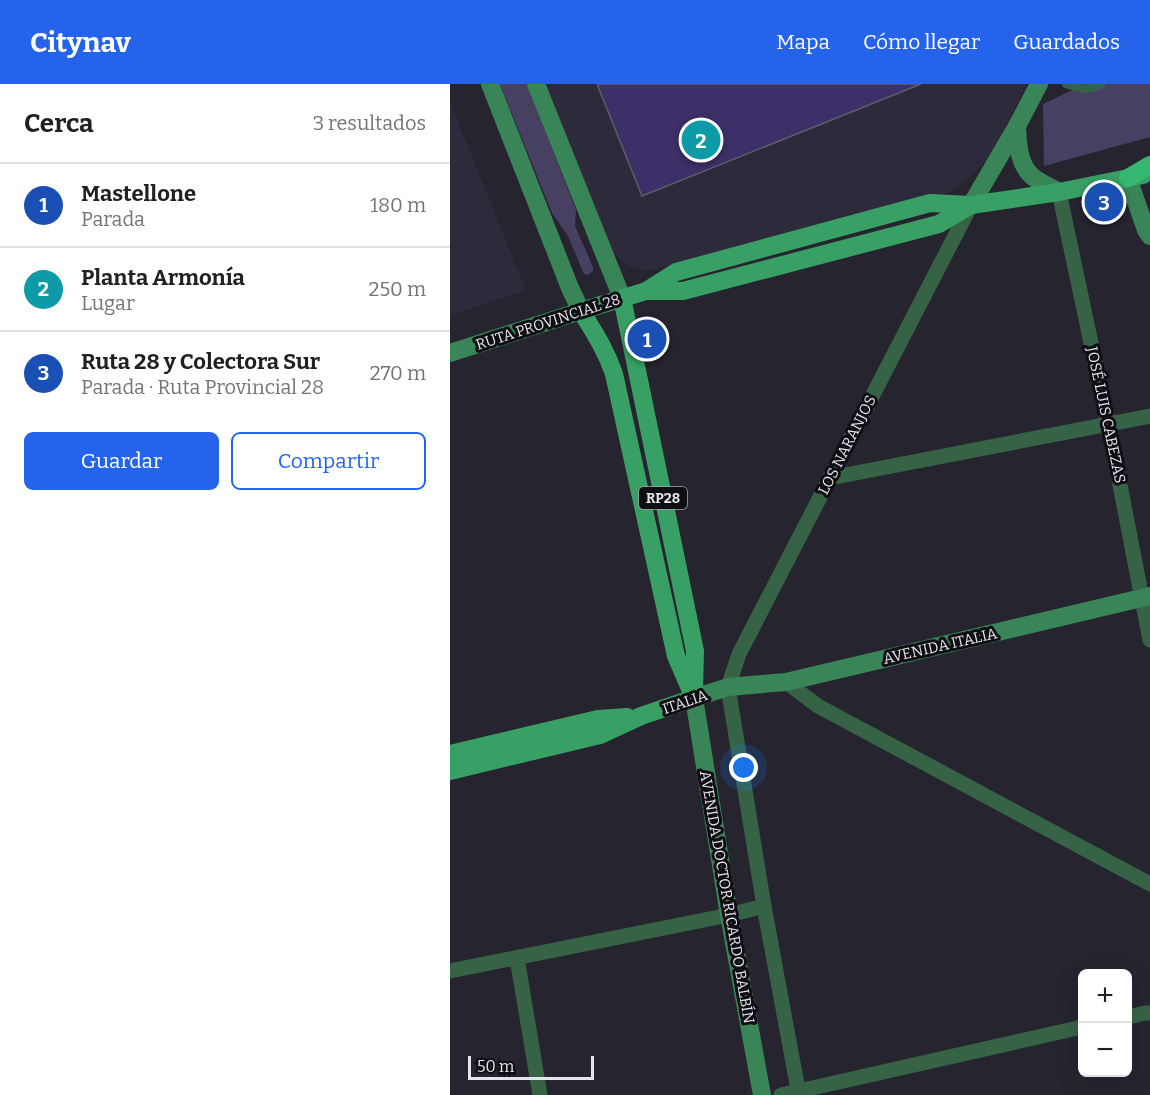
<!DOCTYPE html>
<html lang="es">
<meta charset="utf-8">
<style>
body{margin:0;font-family:Bitter,serif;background:#f2f2f2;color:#202124}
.controls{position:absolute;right:18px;bottom:18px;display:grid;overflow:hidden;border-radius:9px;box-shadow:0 6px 24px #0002}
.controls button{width:54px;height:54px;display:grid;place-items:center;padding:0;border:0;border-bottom:2px solid #e0e0e0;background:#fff;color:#202124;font:30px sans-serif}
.scale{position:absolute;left:18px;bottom:15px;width:126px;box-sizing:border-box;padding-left:6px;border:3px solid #e6e5ed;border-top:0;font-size:16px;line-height:21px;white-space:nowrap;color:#e6e5ed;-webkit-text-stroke:4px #0f0e13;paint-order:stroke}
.you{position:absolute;left:294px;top:684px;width:21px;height:21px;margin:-15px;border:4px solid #fff;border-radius:50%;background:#1a73e8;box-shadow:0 0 0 9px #1a73e833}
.badge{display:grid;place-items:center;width:39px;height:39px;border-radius:50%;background:#2563eb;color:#fff;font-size:20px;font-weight:700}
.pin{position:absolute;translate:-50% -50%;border:3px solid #fff;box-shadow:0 2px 6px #0006}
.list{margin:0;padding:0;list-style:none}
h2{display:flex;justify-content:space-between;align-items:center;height:78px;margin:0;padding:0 24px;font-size:26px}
h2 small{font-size:20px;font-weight:400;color:#757577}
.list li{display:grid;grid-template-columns:39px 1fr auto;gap:18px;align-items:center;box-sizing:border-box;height:84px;padding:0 24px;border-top:2px solid #e0e0e0}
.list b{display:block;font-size:22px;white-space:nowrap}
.list p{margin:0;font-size:20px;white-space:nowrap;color:#757577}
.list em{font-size:20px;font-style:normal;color:#757577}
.actions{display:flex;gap:12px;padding:18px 24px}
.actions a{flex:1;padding:14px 0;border:2px solid #2563eb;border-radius:9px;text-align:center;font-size:21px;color:#2563eb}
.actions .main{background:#2563eb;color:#fff}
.map{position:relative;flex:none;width:700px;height:1011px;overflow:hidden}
header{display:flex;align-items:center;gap:36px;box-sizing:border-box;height:84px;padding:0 30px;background:#2563eb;color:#fff}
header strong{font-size:28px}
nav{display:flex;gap:33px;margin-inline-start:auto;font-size:21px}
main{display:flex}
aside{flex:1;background:#fff}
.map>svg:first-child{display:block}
.built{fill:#2c2a3b}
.green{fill:#474063}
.building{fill:#3d3068;stroke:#5f5d6b;stroke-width:1.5}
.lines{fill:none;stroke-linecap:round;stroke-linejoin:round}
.lane{stroke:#366346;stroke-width:8}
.street{stroke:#366346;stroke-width:15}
.secondary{stroke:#398558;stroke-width:18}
.primary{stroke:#38a065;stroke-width:18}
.highway{stroke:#34b870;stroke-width:18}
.labels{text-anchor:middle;stroke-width:6;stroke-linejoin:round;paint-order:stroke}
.shield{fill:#0f0e13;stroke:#a6a4ac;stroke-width:1.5}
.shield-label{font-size:14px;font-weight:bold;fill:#e6e5ed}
.street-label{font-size:15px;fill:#e6e5ed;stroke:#0f0e13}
</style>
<header>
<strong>Citynav</strong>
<nav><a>Mapa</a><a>Cómo llegar</a><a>Guardados</a></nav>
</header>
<main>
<aside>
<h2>Cerca<small>3 resultados</small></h2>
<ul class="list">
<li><span class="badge" style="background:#1a4fb4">1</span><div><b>Mastellone</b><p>Parada</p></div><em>180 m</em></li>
<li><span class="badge" style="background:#0f9aa8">2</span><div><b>Planta Armonía</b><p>Lugar</p></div><em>250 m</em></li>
<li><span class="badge" style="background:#1a4fb4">3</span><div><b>Ruta 28 y Colectora Sur</b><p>Parada · Ruta Provincial 28</p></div><em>270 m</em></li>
</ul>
<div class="actions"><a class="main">Guardar</a><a>Compartir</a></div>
</aside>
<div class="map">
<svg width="700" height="1011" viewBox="0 0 700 1011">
<rect width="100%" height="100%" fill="#26242f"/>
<g class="built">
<polygon points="95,0 577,0 547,59 535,77 523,90 507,103 488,114 200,186 186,185 172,178 162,166"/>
<polygon points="0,18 76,206 0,232"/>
</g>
<g class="green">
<polygon points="50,0 77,0 126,126 125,142 143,183 143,187 138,191 134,190 118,152 102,129"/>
<polygon points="635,0 700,0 700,53 594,82 593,20"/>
</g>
<polygon class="building" points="147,0 471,0 192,112"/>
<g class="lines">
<path class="lane" d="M 616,0 C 632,5 636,7 652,0"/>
<g class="street">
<polyline points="609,108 658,339 700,556"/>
<polyline points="380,394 700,332"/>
<polyline points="336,598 368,622 700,800"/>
<polyline points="67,874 90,1011"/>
<polyline points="0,887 279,831 314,822"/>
<polyline points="678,933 695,929 700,929"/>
<polyline points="331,1011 632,943"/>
<polyline points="349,1011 314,822 278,603 289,570 521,121"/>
</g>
<g class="secondary">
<polyline points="86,0 172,214"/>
<path d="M 567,42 C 568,60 568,80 583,93 C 590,99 601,103 609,108"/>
<polyline points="678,94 696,146 700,152"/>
<polyline points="521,121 567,42 589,0"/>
<polyline points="0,269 131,227 120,204 40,0"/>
<polyline points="312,1011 279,831 244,614 278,603 336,598 700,512"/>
</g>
<g class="primary">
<polyline points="196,207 233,207 489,140 521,121"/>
<polyline points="172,214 245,567 244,607"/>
<path d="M 244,614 L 226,572 L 164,290 C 156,266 144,248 131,227 L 196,207 L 226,188 L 480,119 L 521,121 L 609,108 L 693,91"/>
<polyline points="0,670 148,635 177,633"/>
<polyline points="0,687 150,651 191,632 244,614"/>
</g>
<polyline class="highway" points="678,94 700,81"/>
</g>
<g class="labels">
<rect class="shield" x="189" y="403" width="48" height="22" rx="4.5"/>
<g class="shield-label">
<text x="213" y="419">RP28</text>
</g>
<g class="street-label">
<text transform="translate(98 238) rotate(-18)" y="5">RUTA PROVINCIAL 28</text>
<text transform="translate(656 331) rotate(78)" y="5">JOSÉ LUIS CABEZAS</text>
<text transform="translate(397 361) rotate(-63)" y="5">LOS NARANJOS</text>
<text transform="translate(490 562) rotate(-13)" y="5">AVENIDA ITALIA</text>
<text transform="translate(235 618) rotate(-19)" y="5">ITALIA</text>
<text transform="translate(277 813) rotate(80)" y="5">AVENIDA DOCTOR RICARDO BALBÍN</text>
</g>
</g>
</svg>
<div class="controls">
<button>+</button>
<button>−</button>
</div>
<div class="scale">50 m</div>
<div class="you"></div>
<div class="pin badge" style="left:197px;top:255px;background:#1a4fb4">1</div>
<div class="pin badge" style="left:251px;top:56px;background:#0f9aa8">2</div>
<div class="pin badge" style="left:654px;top:118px;background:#1a4fb4">3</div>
</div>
</main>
